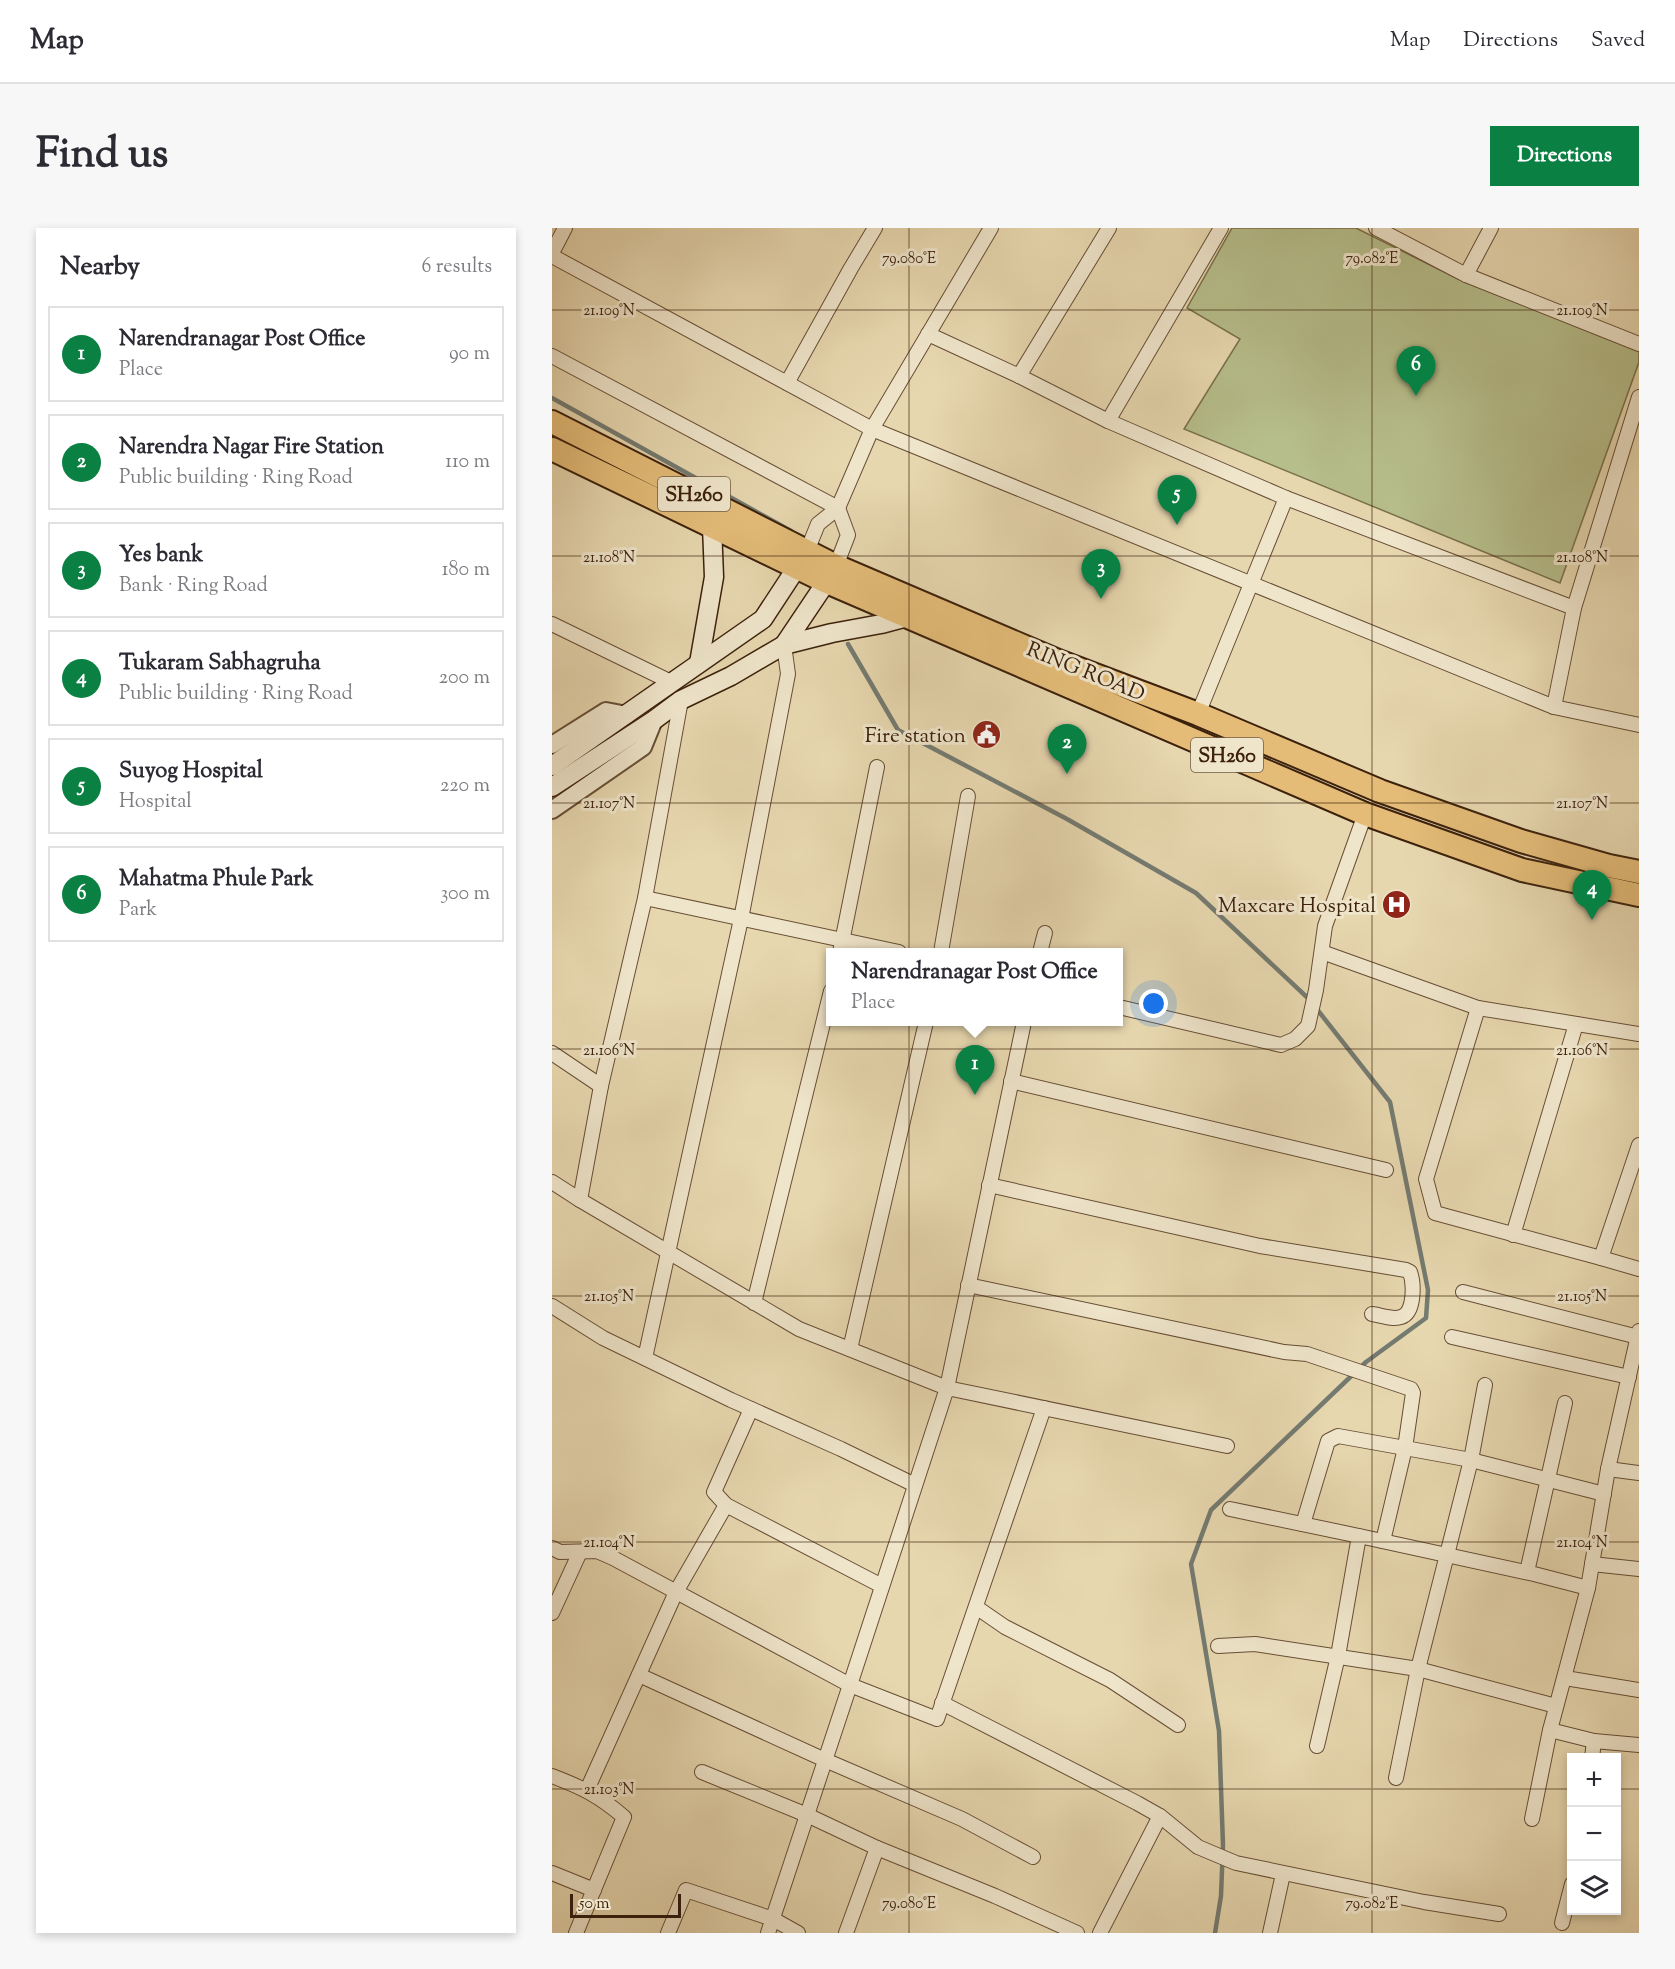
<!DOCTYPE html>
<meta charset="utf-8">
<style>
body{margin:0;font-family:"Sorts Mill Goudy",serif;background:#f7f7f7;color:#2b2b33}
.controls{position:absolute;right:18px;bottom:18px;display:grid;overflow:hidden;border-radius:0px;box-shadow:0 3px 9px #0003}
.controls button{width:54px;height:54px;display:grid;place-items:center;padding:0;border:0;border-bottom:2px solid #e1e1e2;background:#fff;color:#2b2b33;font:30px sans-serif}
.scale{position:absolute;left:18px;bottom:15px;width:111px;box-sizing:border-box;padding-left:6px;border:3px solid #3c210c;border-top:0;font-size:16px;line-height:21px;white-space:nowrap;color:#3c210c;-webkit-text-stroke:4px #efe5cb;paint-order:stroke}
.you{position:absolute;left:602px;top:776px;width:21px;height:21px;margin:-15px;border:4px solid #fff;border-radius:50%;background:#1a73e8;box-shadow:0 0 0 9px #1a73e833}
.badge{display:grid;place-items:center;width:39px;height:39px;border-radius:50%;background:#0b8043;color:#fff;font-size:20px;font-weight:700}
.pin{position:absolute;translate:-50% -50px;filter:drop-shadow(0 2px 3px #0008)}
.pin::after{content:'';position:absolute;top:32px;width:21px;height:18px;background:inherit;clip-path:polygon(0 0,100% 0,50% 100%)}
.popup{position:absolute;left:274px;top:720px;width:297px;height:78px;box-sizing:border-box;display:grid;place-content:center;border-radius:0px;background:#fff;filter:drop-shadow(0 2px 4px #0005);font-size:20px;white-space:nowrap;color:#7c7c81}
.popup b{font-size:22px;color:#2b2b33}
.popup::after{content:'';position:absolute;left:50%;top:100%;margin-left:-12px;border:12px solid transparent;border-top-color:#fff}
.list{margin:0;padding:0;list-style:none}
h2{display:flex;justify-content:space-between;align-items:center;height:78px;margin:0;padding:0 24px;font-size:26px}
h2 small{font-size:20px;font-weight:400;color:#7c7c81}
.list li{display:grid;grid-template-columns:39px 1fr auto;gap:18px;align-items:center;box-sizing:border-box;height:96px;margin:0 12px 12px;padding:0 12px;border:2px solid #e1e1e2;border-radius:0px}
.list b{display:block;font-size:22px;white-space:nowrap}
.list p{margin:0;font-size:20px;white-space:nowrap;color:#7c7c81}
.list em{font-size:20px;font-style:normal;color:#7c7c81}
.icon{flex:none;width:33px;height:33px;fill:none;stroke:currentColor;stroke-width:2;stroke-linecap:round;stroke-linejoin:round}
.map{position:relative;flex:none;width:1087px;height:1705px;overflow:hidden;border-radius:0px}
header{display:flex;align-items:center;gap:36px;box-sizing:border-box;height:84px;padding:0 30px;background:#fff;border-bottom:2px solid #e1e1e2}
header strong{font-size:28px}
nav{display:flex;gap:33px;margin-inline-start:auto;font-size:21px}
.intro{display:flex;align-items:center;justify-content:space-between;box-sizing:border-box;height:144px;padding:0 36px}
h1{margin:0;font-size:42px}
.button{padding:15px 27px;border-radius:0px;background:#0b8043;color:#fff;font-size:21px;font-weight:700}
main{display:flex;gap:36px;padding:0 36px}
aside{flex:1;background:#fff;border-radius:0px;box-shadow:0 3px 9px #0003}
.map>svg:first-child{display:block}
.green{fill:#b6be8b;stroke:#79704c;stroke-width:1.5}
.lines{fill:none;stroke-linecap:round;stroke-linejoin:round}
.stream{stroke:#747b71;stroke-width:4.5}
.minor-casing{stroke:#674e35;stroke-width:16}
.tertiary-casing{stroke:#674e35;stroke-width:20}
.secondary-casing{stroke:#3c210c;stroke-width:21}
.trunk-casing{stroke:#3c210c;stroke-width:26}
.minor{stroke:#efe5cb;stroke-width:14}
.tertiary{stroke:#efe5cb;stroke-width:16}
.secondary{stroke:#efe5cb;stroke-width:18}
.trunk{stroke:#e4bc78;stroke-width:22}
.ticks{fill:none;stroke:#3c210c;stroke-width:1.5;stroke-opacity:0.45}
.labels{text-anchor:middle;stroke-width:6;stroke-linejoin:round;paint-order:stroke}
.shield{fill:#efe5cb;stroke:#725c45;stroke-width:1.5}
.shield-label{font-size:20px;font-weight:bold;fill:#3c210c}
.street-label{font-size:21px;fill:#3c210c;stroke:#efe5cb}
.poi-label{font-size:21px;fill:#3c210c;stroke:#efe5cb;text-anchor:end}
.ticks-label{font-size:15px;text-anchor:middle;fill:#3c210c;stroke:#efe5cb;stroke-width:6;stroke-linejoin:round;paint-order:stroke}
</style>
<header>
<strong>Map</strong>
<nav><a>Map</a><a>Directions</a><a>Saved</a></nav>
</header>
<div class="intro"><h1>Find us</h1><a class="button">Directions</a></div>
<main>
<aside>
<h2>Nearby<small>6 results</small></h2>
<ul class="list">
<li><span class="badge">1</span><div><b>Narendranagar Post Office</b><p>Place</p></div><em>90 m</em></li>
<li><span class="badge">2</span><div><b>Narendra Nagar Fire Station</b><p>Public building · Ring Road</p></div><em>110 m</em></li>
<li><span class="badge">3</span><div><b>Yes bank</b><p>Bank · Ring Road</p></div><em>180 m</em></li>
<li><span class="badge">4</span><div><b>Tukaram Sabhagruha</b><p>Public building · Ring Road</p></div><em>200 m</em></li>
<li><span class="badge">5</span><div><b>Suyog Hospital</b><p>Hospital</p></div><em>220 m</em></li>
<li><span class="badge">6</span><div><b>Mahatma Phule Park</b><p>Park</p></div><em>300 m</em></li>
</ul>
</aside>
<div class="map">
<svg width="1087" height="1705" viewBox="0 0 1087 1705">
<rect width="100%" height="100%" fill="#e7d7af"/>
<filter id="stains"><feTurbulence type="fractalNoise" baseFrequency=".00333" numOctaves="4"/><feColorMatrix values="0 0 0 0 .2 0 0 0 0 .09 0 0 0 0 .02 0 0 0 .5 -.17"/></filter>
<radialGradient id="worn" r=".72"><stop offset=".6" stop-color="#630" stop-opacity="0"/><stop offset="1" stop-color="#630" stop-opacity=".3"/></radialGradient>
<polygon class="green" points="680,0 804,0 906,51 1087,121 1087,134 1008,355 632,201 688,111 635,80"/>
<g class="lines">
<g class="stream">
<polyline points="0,170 239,303"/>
<polyline points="296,416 346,502 515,591 644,665 759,773"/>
<polyline points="663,1705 669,1668 671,1617 667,1503 639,1336 659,1282 814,1134 874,1090 876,1062 838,874 764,780"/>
</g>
<defs>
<g id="minor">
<polyline points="824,0 914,47 1087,116"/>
<polyline points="0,25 13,0"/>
<polyline points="0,28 320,201 1002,479 1087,497"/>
<polyline points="914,47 939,0"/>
<polyline points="376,106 467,148 556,193 734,270 1022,380"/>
<polyline points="0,128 286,280 296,307 284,338"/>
<polyline points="467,148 557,0"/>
<polyline points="235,155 299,40 323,0"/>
<polyline points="556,193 669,0"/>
<polyline points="255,323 266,296 286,280 320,201 439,0"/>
<polyline points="0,396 119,454"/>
<polyline points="129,472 93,670 49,858 28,972 247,1101 395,1160 472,794"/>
<polyline points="1002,479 1022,380 1087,169"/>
<polyline points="646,486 734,270"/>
<polyline points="93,670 347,724"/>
<polyline points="288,724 325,539"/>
<polyline points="389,724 416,568"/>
<polyline points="488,724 493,705"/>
<polyline points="770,724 926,780 1087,806"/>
<polyline points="567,779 729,817 743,811 756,798 764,762 773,698 813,586"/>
<polyline points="926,780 874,951 883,985 1049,1030"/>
<polyline points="0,825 49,858"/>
<polyline points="459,853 834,942"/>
<polyline points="1087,917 1049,1030 1087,1041"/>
<polyline points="0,954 28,972"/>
<path d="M 437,957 L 708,1018 L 854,1042 L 858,1044 C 862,1055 863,1085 849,1089 C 841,1092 828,1087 820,1086"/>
<polyline points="961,1007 1024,796"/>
<polyline points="416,1057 732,1124 755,1126 859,1161 861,1165 853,1220 786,1208 776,1213 751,1296"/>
<polyline points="911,1064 1086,1109"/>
<polyline points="202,1075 279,763"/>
<polyline points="0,1078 51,1110 179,1172 289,1221 363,1257"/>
<polyline points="1087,1103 1056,1241 1036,1360 998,1502 1042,1513 1087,1517"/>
<polyline points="900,1109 1077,1149"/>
<polyline points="298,1121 374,794"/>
<polyline points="93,1130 189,691 236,446 232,417"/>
<polyline points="1056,1241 1087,1245"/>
<polyline points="174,1277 162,1264 199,1181"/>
<polyline points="678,1281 807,1308"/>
<polyline points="831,1313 853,1220 919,1232 1052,1266"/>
<polyline points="0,1320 8,1324 45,1323 61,1330 298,1457 395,1160 675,1218"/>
<polyline points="1040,1336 1087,1341"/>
<polyline points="975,1344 1013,1175"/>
<polyline points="424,1379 453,1399 558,1452 626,1497"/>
<polyline points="0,1385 28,1324"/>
<polyline points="666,1418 703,1416 866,1441 1004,1478"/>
<polyline points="87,1447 273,1532 410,1591 481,1629"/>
<polyline points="1013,1450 1087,1462"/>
<polyline points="390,1475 585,1575 608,1588 646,1619 684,1635 872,1674 947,1686"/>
<polyline points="765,1518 786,1428 807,1308 982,1346 1036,1360"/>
<polyline points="1040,1530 1042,1513"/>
<polyline points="150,1544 255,1587 325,1620 443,1668 525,1705"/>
<path d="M 0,1548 C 31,1560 46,1567 72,1589 L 24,1705"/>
<polyline points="844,1550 866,1441 919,1232 933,1157"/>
<polyline points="35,1562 124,1364 174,1277 330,1358"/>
<polyline points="980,1591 998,1502"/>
<polyline points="0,1645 42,1662"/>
<polyline points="1010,1695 1020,1656"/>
<polyline points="116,1705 134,1662 221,1691 246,1705"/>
<polyline points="216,1705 298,1457 385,1491 492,1180"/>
<polyline points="294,1705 325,1620"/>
<polyline points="548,1705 608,1588"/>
<polyline points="718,1705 731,1646"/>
</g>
<g id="tertiary">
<polyline points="0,517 54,483 75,487"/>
<polyline points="0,582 91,519 102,492"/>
</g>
<g id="secondary">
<polyline points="232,417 281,344"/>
<polyline points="147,435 162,349 160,298"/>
<polyline points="0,538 211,391 251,330"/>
<polyline points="0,559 102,492 129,472 179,448 232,417 280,405 329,396 355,389"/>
</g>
<g id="trunk">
<polyline points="0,194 284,338 506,433 646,486 828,563 969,613 1057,638 1087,644"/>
<polyline points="0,221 275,354 813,586 970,642 1087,667"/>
</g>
</defs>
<use href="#minor" class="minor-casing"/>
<use href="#tertiary" class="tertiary-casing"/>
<use href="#secondary" class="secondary-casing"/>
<use href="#trunk" class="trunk-casing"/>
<use href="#minor" class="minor"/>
<use href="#tertiary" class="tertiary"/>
<use href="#secondary" class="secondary"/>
<use href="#trunk" class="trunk"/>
</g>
<path class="ticks" d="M 357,0 L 357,1705M 820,0 L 820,1705M 0,82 L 1087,82M 0,328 L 1087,328M 0,575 L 1087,575M 0,821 L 1087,821M 0,1068 L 1087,1068M 0,1314 L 1087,1314M 0,1561 L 1020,1561M 1064,1561 L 1087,1561"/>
<defs>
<symbol id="civic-disc" viewBox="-11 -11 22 22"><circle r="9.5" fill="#8f2418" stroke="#efe5cb"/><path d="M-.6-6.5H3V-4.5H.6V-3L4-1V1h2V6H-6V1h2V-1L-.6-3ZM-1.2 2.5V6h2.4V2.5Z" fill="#fff"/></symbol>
<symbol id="hospital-disc" viewBox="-11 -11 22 22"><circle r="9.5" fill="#8f2418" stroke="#efe5cb"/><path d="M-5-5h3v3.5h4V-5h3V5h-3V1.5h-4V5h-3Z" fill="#fff"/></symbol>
</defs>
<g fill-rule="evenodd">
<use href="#civic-disc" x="418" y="490" width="33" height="33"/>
<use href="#hospital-disc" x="828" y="660" width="33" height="33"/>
</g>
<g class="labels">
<g class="shield">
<rect x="106" y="249" width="72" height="34" rx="4.5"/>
<rect x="639" y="510" width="72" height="34" rx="4.5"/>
</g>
<g class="shield-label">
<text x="142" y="273">SH260</text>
<text x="675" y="534">SH260</text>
</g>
<g class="street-label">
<text transform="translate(534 443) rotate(22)" y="7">RING ROAD</text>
</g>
<g class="poi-label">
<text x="414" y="514">Fire station</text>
<text x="824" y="684">Maxcare Hospital</text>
</g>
</g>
<g class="ticks-label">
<text x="357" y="35">79.080°E</text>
<text x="820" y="35">79.082°E</text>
<text x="57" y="87">21.109°N</text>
<text x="1030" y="87">21.109°N</text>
<text x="57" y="334">21.108°N</text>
<text x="1030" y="334">21.108°N</text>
<text x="57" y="580">21.107°N</text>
<text x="1030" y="580">21.107°N</text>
<text x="57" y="827">21.106°N</text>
<text x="1030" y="827">21.106°N</text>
<text x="57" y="1073">21.105°N</text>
<text x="1030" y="1073">21.105°N</text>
<text x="57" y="1319">21.104°N</text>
<text x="1030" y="1319">21.104°N</text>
<text x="57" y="1566">21.103°N</text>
<text x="357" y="1680">79.080°E</text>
<text x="820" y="1680">79.082°E</text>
</g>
<rect width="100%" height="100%" filter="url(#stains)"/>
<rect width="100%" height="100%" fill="url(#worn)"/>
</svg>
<div class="controls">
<button>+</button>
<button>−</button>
<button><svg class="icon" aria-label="layers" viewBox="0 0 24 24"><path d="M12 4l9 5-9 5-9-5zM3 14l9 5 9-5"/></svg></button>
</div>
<div class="scale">50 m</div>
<div class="you"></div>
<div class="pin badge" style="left:423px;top:867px">1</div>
<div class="popup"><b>Narendranagar Post Office</b>Place</div>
<div class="pin badge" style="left:515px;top:546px">2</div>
<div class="pin badge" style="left:549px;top:371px">3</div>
<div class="pin badge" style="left:1040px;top:692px">4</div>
<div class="pin badge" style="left:625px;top:297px">5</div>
<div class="pin badge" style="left:864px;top:168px">6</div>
</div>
</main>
